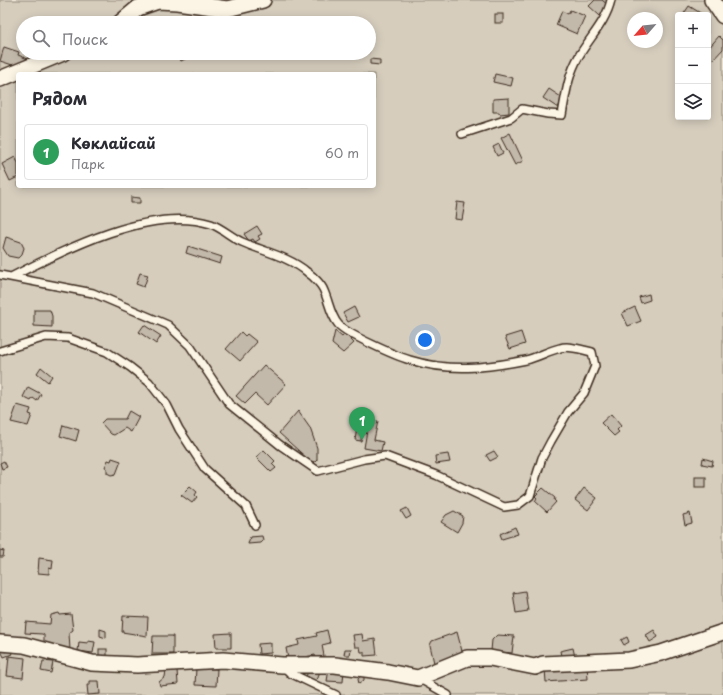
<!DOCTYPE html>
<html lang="ru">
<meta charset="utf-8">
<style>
body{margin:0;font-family:"Playpen Sans",sans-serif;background:#f7f7f7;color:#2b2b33}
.controls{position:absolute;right:12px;top:12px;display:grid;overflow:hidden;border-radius:4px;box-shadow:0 2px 10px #0003}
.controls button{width:36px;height:36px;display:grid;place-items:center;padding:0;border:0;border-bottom:1px solid #e1e1e2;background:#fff;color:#2b2b33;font:20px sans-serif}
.compass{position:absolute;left:627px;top:12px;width:36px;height:36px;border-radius:50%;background:#fff;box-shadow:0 2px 10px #0003;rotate:242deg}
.you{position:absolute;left:425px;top:340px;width:14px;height:14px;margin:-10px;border:3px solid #fff;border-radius:50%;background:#1a73e8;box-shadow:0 0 0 6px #1a73e833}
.badge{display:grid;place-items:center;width:26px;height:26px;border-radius:50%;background:#3b2a1e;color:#fff;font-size:13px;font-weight:700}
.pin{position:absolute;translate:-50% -33px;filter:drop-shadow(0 1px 2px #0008)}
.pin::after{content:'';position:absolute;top:21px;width:14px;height:12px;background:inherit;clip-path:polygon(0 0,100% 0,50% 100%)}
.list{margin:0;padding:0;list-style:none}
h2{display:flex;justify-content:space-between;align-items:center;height:52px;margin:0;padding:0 16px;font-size:17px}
h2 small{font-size:13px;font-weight:400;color:#7c7c81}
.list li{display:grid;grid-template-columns:26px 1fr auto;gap:12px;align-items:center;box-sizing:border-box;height:56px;margin:0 8px 8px;padding:0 8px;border:1px solid #e1e1e2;border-radius:4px}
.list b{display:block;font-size:15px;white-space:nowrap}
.list p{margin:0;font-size:13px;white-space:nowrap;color:#7c7c81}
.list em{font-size:13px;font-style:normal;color:#7c7c81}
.icon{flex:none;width:22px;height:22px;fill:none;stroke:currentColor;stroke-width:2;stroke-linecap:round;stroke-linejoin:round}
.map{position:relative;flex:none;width:723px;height:695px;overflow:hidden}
.search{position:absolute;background:#fff;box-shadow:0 2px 10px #0003;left:16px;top:16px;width:360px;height:44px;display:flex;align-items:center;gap:10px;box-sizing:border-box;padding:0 14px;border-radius:22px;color:#7c7c81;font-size:15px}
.panel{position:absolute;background:#fff;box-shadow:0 2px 10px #0003;left:16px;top:72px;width:360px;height:116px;border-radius:4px}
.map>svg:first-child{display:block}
.green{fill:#d6cdbd;stroke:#887c6e;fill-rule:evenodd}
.building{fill:#c3b9aa;stroke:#3b2a1e}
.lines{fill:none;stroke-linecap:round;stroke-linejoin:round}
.service-casing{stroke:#3b2a1e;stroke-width:10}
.minor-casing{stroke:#3b2a1e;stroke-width:18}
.service{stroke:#fcf5e5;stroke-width:7}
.minor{stroke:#fcf5e5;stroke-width:15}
</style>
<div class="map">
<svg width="723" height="695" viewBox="0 0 723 695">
<rect width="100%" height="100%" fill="#f4eddd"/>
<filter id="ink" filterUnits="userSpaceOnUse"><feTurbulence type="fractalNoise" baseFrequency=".025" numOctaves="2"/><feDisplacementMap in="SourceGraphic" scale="8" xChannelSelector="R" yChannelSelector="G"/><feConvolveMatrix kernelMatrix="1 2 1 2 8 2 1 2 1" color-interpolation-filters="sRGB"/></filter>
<g filter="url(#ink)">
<path class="green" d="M 0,0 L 723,0 L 723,695 L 0,695 ZM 678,15 L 708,15 L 708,117 L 678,117 ZM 633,18 L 657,18 L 657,42 L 633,42 ZM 23,23 L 369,23 L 369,53 L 23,53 ZM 18,74 L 374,74 L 374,186 L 18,186 Z"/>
<g class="building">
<polygon points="595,0 602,0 609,6 600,16 589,6"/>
<polygon points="689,6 702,14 701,15 683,15"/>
<polygon points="570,10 585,16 577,34 556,25 562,11 568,14"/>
<rect x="495" y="14" width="8" height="9"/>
<polygon points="719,36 723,40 723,49 712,61 708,57 708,49"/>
<polygon points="4,47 19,52 18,55 28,59 25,69 0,61"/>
<polygon points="176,53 186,53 189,57 181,61"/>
<polygon points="346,53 356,53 355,56"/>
<polygon points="370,59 380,60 380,65 370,64"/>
<polygon points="495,74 513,78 511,86 493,82"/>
<polygon points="549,89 561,97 560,104 558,108 543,98"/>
<polygon points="509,98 509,113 500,114 499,112 493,112 493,99"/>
<polygon points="510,133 523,161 515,165 501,138"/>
<polygon points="499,144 503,153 497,156 493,147"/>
<polygon points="15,157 18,163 18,177 10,181 2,164"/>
<polygon points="131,197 140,198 140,203 131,203"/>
<polygon points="457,202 465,203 462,220 455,219"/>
<polygon points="257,226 262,234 258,236 260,239 255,242 253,239 249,241 244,234"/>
<polygon points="6,237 21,242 24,248 22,254 18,258 8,256 3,248"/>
<polygon points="188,246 222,257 220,264 186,253"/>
<polygon points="140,273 148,275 144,287 136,284"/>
<polygon points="649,294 650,300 641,303 639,297"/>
<polygon points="354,307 359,317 348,322 343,313"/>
<polygon points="635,307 641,321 628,326 622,313"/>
<polygon points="34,310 50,310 52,316 52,327 34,326"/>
<polygon points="144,325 161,336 156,344 139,332"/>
<polygon points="335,331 342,337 345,334 354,343 343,353 332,344"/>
<polygon points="241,332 245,336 247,334 257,342 240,361 226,349"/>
<polygon points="521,332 525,344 510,349 505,337"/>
<polygon points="264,365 286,384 267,405 255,394 245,404 236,396"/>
<polygon points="41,367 52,376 48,382 37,373"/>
<polygon points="28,387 41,394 37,401 33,398 31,401 23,397"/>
<polygon points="17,405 31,409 29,414 32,415 28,426 11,422"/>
<polygon points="129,411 139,417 131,432 125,428 114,435 111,434 101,423 105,419 125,419"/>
<polygon points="298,411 310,428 317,448 317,460 315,462 310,461 279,433"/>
<polygon points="611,414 621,426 617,430 619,432 614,436 601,423"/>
<polygon points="369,419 378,421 374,440 383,442 381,451 364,448"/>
<polygon points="63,425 79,430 76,441 60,436"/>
<polygon points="357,428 363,429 361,441 355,440"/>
<polygon points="264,450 275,461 272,464 276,468 271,472 256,457"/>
<polygon points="494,451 498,457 490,461 486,455"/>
<polygon points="448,454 450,462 436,464 435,456"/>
<polygon points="112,458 121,461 116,474 111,475 107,473 107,468 105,467 108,460 111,461"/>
<polygon points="703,458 713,461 712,466 702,464"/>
<polygon points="4,461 7,467 2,469 0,463"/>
<rect x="695" y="477" width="11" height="10"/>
<polygon points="190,486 197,492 195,495 197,497 192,503 181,495"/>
<polygon points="543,488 555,498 554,500 556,502 547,512 535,501 537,498 535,496"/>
<polygon points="584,488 597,498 588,510 575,500"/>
<polygon points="407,508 411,516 406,519 401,511"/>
<polygon points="454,511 463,516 462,523 457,532 441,522 446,515"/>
<polygon points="690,513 692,523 685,525 683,515"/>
<polygon points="515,527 518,534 502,539 500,534"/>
<polygon points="262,536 263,540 260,543 248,544 250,537"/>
<polygon points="0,550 4,551 3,557 0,557"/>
<polygon points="39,558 53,560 52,569 49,568 49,574 38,573"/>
<polygon points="525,591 528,611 516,613 513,593"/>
<polygon points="59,613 60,615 71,614 73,630 69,633 70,650 44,643 44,635 42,634 25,633 26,622 50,624 51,615"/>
<polygon points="123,616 148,617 147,636 122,632"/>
<polygon points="100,629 106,631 106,638 100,636"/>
<polygon points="327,630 330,643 322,645 324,656 316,658 315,655 299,658 299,656 288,659 286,648 299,645 298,640 317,636 316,633"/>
<polygon points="654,630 658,637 650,642 646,635"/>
<polygon points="457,632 462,651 451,659 434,663 430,645 432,641"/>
<polygon points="231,633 231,648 216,648 215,634"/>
<polygon points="362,634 363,641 375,639 377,655 364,656 364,652 361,652 360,647 355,647 353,635"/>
<polygon points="497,635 514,636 512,653 491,651 492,640"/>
<polygon points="153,636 173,636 173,654 152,654"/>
<polygon points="627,637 629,642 624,645 621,640"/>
<polygon points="88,641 95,642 93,653 78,651 79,642 88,643"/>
<polygon points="271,643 271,653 259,654 258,644"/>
<polygon points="7,644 12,654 4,657 0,649"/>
<polygon points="573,648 575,657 562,660 560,651"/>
<rect x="99" y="649" width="8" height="7"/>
<polygon points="345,649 351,649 350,655 344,655"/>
<polygon points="9,656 25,658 23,678 7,676"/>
<polygon points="43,661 53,662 51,673 41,671"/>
<polygon points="587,666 588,679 546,682 545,669"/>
<polygon points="311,667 316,668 319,674 318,678 314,682 308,680 309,677 306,676"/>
<polygon points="196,668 217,669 216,686 195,685"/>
<polygon points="329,669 344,670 343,682 327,681"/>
<polygon points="177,670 178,684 160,686 159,682 165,677 166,671"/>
<polygon points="361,675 364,676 364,680 359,684 358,679"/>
<polygon points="90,681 99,681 100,694 88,695 87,685 90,685"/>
</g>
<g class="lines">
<defs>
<g id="service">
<path d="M 462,134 L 511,118 L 522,109 L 548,114 L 562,115 C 566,93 568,75 579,56 C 590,37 606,22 611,0"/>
<path d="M 0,275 L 93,293 L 168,325 L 190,346 L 229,404 L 280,445 L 318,471 L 364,459 L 385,456 L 436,475 L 504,507 L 518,505 L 530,496 L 542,458 L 551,441 L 568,412 L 584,393 L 595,366 L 592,352 C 582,350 569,345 560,348 C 548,351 538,357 526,360 C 487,368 449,372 410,360 C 396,356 346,334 338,324 C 330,314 329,302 324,291 C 322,285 313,276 307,272 C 290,257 262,251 242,242 C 231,237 222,228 211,224 C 151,205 64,250 11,277"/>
<polyline points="0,351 46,337 68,338 107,352 130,367 149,382 167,405 179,429 205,469 246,506 255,525"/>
<polyline points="284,667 290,673 336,695"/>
<polyline points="418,678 448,695"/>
</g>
<g id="minor">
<polyline points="712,0 723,16"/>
<polyline points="120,23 138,8 158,1 177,2 227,9 263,0"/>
<polyline points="0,79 63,53"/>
<polyline points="0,643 24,645 92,663 137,665 223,660 282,665 335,665 388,672 418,678 467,658 490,658 535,667 543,664 629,660 661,653 723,632"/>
</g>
</defs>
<use href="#service" class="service-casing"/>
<use href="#minor" class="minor-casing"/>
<use href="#service" class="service"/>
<use href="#minor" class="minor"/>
</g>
</g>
</svg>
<div class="controls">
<button>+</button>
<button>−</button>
<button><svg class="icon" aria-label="layers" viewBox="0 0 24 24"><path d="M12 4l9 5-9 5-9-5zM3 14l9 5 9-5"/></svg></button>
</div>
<svg class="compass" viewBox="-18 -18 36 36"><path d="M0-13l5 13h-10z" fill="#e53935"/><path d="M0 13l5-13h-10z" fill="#7c7c81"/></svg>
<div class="you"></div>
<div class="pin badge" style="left:362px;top:440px;background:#2e9e5b">1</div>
<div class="search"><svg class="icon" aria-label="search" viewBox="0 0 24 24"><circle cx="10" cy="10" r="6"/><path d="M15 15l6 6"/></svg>Поиск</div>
<section class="panel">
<h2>Рядом<small></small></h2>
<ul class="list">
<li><span class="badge" style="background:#2e9e5b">1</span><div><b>Көклайсай</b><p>Парк</p></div><em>60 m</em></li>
</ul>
</section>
</div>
